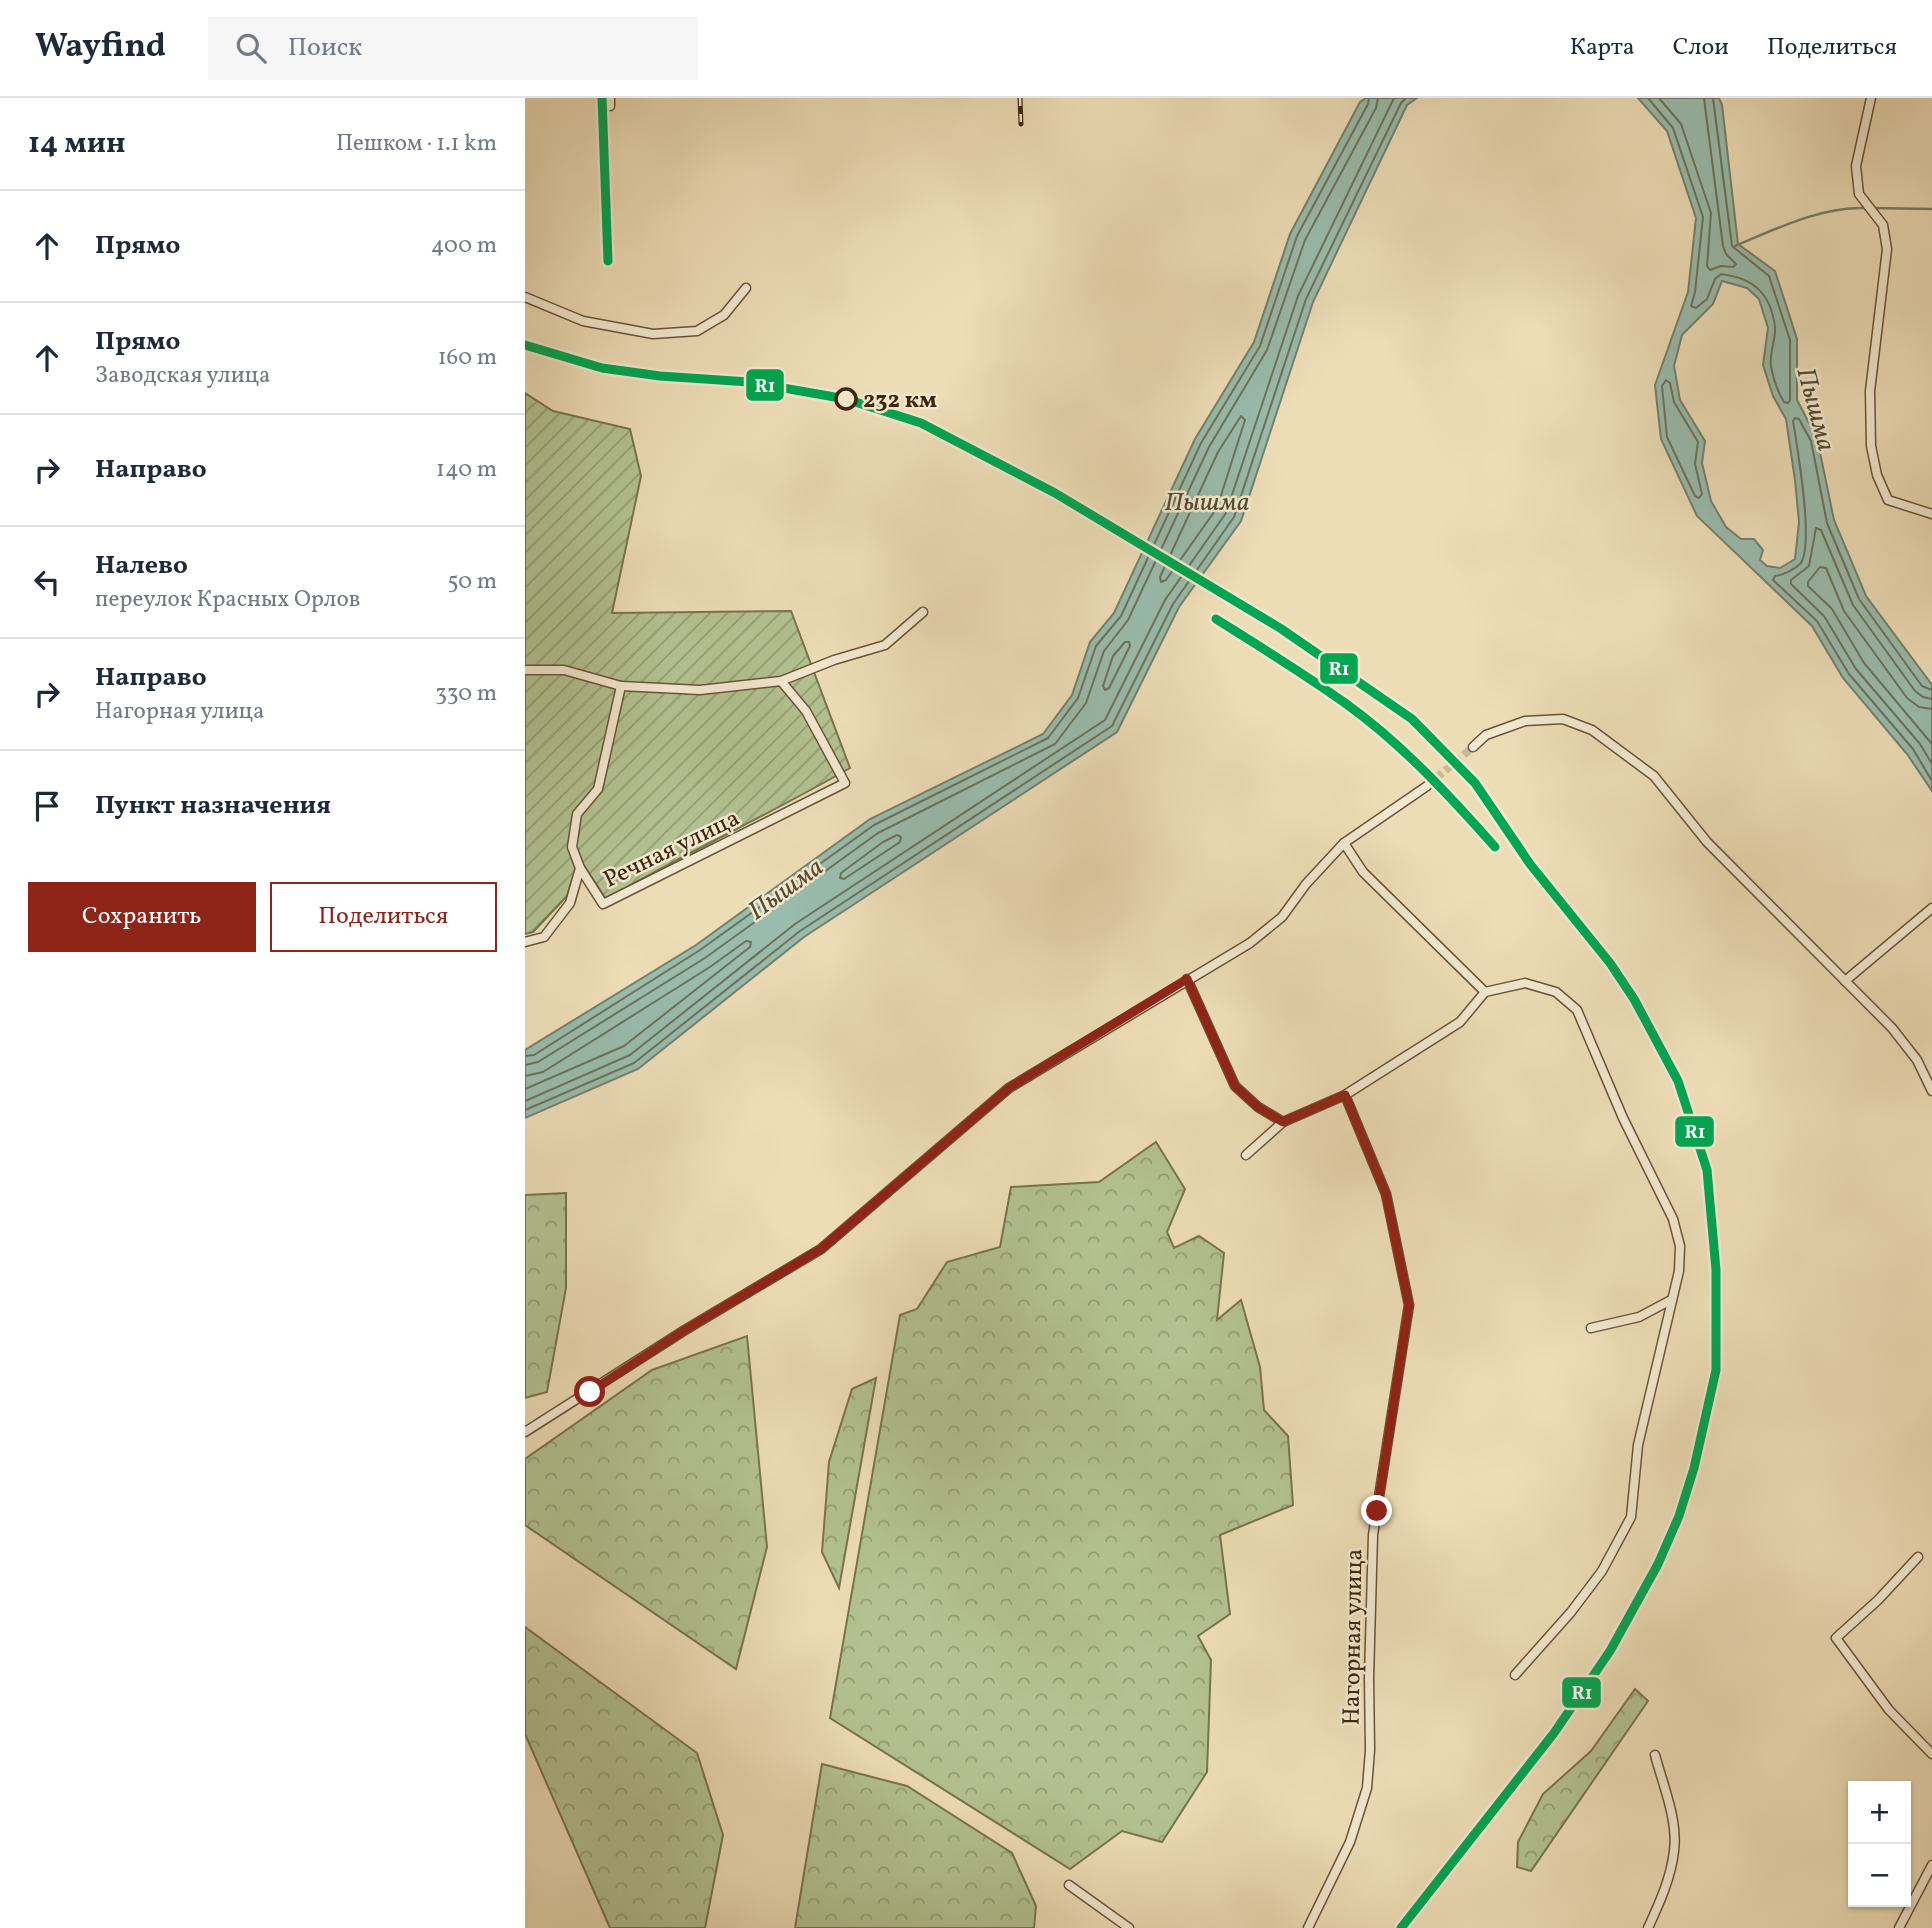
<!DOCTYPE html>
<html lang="ru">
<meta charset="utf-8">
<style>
body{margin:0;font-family:Vollkorn,serif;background:#f6f6f7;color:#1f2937}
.controls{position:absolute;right:21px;bottom:21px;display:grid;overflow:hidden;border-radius:0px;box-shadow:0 2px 5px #0004}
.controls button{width:63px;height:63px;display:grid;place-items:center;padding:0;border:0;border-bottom:2px solid #e0e1e3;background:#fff;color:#1f2937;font:35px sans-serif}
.stop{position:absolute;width:21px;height:21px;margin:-16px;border:5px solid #8f2418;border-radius:50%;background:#fff}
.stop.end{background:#8f2418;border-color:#fff;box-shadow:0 2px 7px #0008}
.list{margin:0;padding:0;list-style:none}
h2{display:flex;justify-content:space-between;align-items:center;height:91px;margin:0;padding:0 28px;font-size:30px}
h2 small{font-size:23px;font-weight:400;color:#747a83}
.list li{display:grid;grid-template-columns:46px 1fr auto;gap:21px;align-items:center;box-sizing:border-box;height:112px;padding:0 28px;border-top:2px solid #e0e1e3}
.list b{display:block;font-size:26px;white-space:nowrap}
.list p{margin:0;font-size:23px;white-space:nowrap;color:#747a83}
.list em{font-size:23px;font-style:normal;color:#747a83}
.actions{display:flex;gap:14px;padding:21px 28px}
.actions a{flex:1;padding:16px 0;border:2px solid #8f2418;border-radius:0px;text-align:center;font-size:24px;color:#8f2418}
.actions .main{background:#8f2418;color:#fff}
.icon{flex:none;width:38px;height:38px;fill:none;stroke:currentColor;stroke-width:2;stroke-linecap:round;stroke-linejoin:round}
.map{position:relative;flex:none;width:1407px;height:1830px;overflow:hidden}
header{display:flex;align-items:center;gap:42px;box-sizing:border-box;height:98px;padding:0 35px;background:#fff;border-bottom:2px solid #e0e1e3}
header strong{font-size:33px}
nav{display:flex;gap:38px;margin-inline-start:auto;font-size:24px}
.search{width:490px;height:63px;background:#f6f6f7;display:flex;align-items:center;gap:18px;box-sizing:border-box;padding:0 24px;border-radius:0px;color:#747a83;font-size:26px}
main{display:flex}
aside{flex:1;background:#fff}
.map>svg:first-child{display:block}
.forest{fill:url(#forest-crowns);stroke:#78744f;stroke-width:2}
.garden{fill:url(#garden-furrows);stroke:#78744f;stroke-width:2}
.water{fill:#99bcad;stroke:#75806d;stroke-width:2;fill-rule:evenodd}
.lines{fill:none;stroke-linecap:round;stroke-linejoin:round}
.shore{stroke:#6c725c;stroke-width:2}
.stream{stroke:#75806d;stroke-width:2.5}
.minor-tunnel{stroke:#cab995;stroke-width:8;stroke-dasharray:8 4;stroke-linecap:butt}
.minor-casing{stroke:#6a5437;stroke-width:11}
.minor{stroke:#f3e9d0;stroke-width:8}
.rail-casing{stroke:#3e270c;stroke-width:5}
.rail{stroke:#f3e9d0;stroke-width:2.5;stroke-dasharray:8;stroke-linecap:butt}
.rail-1-casing{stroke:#f3e9d0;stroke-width:14}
.rail-1{stroke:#00a651;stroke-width:9}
.route{stroke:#8f2418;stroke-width:9}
.stop-dot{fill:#f3e9d0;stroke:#3e270c;stroke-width:3.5}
.labels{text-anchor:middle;stroke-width:5;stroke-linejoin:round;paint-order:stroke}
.stop-label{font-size:24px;font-weight:bold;fill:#3e270c;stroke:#f3e9d0;text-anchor:start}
.street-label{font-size:24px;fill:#3e270c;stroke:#f3e9d0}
.water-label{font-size:26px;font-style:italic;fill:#554c34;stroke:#f3e9d0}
.line-badge{stroke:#f3e9d0;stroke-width:2.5}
.badge-label{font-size:19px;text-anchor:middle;font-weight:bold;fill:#fff}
</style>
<header>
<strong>Wayfind</strong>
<div class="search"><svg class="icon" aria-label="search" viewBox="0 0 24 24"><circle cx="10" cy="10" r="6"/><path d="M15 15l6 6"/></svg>Поиск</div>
<nav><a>Карта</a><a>Слои</a><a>Поделиться</a></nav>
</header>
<main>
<aside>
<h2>14 мин<small>Пешком · 1.1 km</small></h2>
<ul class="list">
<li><svg class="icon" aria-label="ahead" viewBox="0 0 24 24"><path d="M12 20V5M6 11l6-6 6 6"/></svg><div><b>Прямо</b></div><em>400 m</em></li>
<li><svg class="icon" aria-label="ahead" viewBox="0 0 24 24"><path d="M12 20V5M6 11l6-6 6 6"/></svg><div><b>Прямо</b><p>Заводская улица</p></div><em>160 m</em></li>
<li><svg class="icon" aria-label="right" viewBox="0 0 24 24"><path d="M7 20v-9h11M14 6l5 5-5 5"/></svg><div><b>Направо</b></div><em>140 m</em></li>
<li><svg class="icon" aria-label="left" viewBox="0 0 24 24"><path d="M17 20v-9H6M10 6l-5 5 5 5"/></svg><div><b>Налево</b><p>переулок Красных Орлов</p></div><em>50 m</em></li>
<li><svg class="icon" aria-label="right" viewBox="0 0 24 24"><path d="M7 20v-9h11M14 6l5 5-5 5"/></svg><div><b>Направо</b><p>Нагорная улица</p></div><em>330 m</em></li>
<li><svg class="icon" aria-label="arrive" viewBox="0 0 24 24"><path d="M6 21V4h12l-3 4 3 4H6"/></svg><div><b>Пункт назначения</b></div></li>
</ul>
<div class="actions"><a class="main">Сохранить</a><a>Поделиться</a></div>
</aside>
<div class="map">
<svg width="1407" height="1830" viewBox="0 0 1407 1830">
<defs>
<pattern id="forest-crowns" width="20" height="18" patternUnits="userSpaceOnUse" patternTransform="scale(1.75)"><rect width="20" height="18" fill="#b3c292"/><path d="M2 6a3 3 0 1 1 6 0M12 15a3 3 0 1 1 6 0" fill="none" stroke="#939e76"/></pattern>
<pattern id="garden-furrows" width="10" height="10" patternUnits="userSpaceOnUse" patternTransform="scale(1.75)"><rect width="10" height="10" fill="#b3c292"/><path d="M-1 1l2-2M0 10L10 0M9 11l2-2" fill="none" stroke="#939e76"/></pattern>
</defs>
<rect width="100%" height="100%" fill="#edddb7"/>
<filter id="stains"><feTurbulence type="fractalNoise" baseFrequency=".00286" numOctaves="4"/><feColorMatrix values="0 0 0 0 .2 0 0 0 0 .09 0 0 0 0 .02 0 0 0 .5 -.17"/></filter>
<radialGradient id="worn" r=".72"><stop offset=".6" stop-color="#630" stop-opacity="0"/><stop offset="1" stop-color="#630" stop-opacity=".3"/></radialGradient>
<g class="forest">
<polygon points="631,1044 660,1091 642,1134 649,1150 674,1138 699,1155 692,1222 716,1202 735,1269 739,1312 763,1338 768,1407 695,1437 705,1516 673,1538 686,1562 682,1674 637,1744 597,1733 545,1771 305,1620 375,1217 392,1211 422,1164 475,1149 486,1089 574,1084"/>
<polygon points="41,1095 41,1190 22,1294 0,1300 0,1097"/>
<polygon points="222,1238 242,1449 211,1571 0,1427 0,1361 127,1272"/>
<polygon points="351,1280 314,1490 297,1454 304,1364 327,1291"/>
<polygon points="0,1529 172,1655 198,1737 180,1830 85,1830 0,1636"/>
<polygon points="1110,1591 1123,1603 1006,1773 992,1769 993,1744 1018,1696 1066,1653"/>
<polygon points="297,1666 382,1688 487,1755 511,1808 509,1830 270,1830"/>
</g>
<path class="garden" d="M 0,295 L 28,313 L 105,331 L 116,378 L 87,515 L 266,513 L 325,670 C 245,716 161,755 81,801 L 54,760 L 42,798 L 8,834 L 0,836 Z"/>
<g class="water">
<polygon points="841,0 892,0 882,7 788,204 716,423 654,509 592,634 279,839 113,971 0,1020 0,952 171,847 345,721 518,636 547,597 565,544 589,515 670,341 729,244 765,136 835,4"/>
<path d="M 1113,0 L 1194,0 L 1197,7 L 1213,146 L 1250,173 L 1272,241 L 1272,302 L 1292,340 L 1309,422 L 1341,498 L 1407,587 L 1407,693 L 1382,656 L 1318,580 L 1287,528 L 1172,418 L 1136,341 L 1130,287 L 1163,194 L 1171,120 L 1142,33 ZM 1197,183 L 1222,190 L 1234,201 L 1243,230 L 1238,267 L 1248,298 L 1261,321 L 1270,382 L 1274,424 L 1270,461 L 1255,470 L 1242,468 L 1235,462 L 1238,452 L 1229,441 L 1216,441 L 1201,429 L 1186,403 L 1177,365 L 1180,343 L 1155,302 L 1149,268 L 1157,237 L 1188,206 Z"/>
</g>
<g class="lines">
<g class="shore">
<path d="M 1123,0 L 1148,30 L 1178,119 L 1170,194 L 1166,208 L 1171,210 L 1182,201 L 1190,181 L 1196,176 C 1229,180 1246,196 1250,229 C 1251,242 1244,255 1246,268 C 1248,280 1253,294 1259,304 L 1263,305 L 1265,302 L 1265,242 L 1244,178 L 1207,148 L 1188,0"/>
<polyline points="1134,0 1156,26 1186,115 1182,168 1185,172 1196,168 1208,169 1211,166 1201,156 1198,148 1179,0"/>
<polygon points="1141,282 1145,285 1149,304 1173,344 1170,366 1177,396 1174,400 1170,398 1142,339 1137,288"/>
<polygon points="716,318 720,322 692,410 641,482 636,484 635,479 693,354"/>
<polygon points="600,544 604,544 605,548 584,590 580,592 578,588 588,558"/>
<path d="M 1407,592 L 1397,588 L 1334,501 L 1302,425 L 1286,343 L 1274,321 L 1270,320 L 1268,323 C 1272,348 1290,449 1275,466 C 1269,472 1258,477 1250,478 L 1248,482 L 1292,523 L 1324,576 L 1388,651 L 1407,683"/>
<polyline points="1407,601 1398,599 1390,593 1328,507 1296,432 1291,430 1284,468 1266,482 1266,486 1299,518 1331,571 1395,646 1407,666"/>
<polyline points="1407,611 1394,609 1382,600 1319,513 1301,470 1295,469 1283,484 1283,488 1307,511 1339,565 1407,646"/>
<polygon points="372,737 376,739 375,744 319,781 315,780 316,775 358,744"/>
<polyline points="0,958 9,957 175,852 349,727 523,640 553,600 571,548 596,518 676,345 735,248 772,138 843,6 844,0"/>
<polyline points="0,967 13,964 180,860 353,735 530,646 561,605 579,553 603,522 684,349 742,252 780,142 851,10 853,0"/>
<polyline points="0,978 18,974 185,869 221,843 226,844 225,849 99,948 0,991"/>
<polyline points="0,1003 105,957 270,826 580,622 640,502 701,415 773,198 869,0"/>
<polyline points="0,1012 109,965 275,833 587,628 648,506 709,419 781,201 876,5 881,0"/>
</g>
<g class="stream">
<polyline points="1347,110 1407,111"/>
<path d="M 1210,148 C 1251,131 1297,108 1341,110"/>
</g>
<polyline class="minor-tunnel" points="902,688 948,649"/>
<defs>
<g id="minor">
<polyline points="85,0 85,8"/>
<polyline points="1346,0 1331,68 1334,96 1358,127 1362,151 1345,293 1346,348 1352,377 1363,402 1407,416"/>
<polyline points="0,199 58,223 128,236 172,233 199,217 221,190"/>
<polyline points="0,572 39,572 96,588 175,592 256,583 309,562 360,547 398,514"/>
<polyline points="948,649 961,637 1000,623 1038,621 1067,632 1129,678 1182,744 1367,930 1392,962 1407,993"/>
<polyline points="819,745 838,774 960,894 1000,885 1031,894 1052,912 1098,1020 1148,1121 1155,1148 1154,1173 1113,1347 1106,1419 1077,1473 1046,1514 990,1577"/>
<polyline points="55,770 47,749 52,716 73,691 96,588"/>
<polyline points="0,844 19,839 45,805 55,770 78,806 320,685 281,613 256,583"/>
<polyline points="662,881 710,988 733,1009 758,1024"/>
<polyline points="1320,883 1407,810"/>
<polyline points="721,1057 758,1024 820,997 935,924 960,894"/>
<polyline points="1066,1230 1114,1219 1146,1202"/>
<polyline points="0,1334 160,1232 296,1151 484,990 725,845 757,819 781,786 819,745 902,688"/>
<polyline points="1393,1459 1353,1502 1311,1540 1364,1612 1407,1656"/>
<polyline points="544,1787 604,1830"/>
<polyline points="783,1830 825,1744 842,1690 845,1652 844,1579 848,1437 884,1207 861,1096 820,997"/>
<path d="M 1123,1830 C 1134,1806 1146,1780 1149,1753 C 1153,1722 1138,1687 1130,1657"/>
<polyline points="1374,1830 1407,1767"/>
</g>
</defs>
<use href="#minor" class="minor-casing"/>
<use href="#minor" class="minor"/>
<defs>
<g id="rail">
<polyline points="77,0 83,163"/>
<polyline points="495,0 496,26"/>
<polyline points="0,247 77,270 135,278 224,284 321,301 396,325 530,395 755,530 887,621 950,685 1005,766 1085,865 1109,901 1153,983 1182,1072 1191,1172 1191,1272 1169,1370 1154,1418 1133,1466 1085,1553 1029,1635 876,1830"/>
</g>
</defs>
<use href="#rail" class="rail-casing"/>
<use href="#rail" class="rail"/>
<defs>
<g id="rail-1">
<polyline points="77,0 83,163"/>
<polyline points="0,247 77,270 135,278 224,284 321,301 396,325 530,395 755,530 887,621 950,685 1005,766 1085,865 1109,901 1153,983 1182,1072 1191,1172 1191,1272 1169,1370 1154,1418 1133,1466 1085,1553 1029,1635 876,1830"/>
<path d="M 691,521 C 734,548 778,575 820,605 C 876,645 924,697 970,749"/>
</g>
</defs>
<use href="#rail-1" class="rail-1-casing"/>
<use href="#rail-1" class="rail-1"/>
</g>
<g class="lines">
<polyline class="route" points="65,1294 160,1232 296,1151 484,990 662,881 710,988 733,1009 758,1024 820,997 861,1096 884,1207 852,1413"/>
</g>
<circle class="stop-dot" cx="321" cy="301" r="10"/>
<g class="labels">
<g class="stop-label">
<text x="338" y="309">232 км</text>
</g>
<g class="street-label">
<text transform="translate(146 750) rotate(-26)" y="8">Речная улица</text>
<text transform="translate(827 1539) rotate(-89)" y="8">Нагорная улица</text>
</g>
<g class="water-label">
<text transform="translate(1292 311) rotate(75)" y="9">Пышма</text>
<text x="682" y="412">Пышма</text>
<text transform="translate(260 790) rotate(-36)" y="9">Пышма</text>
</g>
</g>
<g class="line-badge">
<rect x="220" y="270" width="40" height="34" rx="7" fill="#00a651"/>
<rect x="794" y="554" width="40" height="33" rx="7" fill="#00a651"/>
<rect x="1149" y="1017" width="41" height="33" rx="7" fill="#00a651"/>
<rect x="1036" y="1578" width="41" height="33" rx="7" fill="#00a651"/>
</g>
<g class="badge-label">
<text x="240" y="294">R1</text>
<text x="814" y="577">R1</text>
<text x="1170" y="1040">R1</text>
<text x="1057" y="1601">R1</text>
</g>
<rect width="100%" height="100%" filter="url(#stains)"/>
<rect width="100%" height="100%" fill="url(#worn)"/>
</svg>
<div class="controls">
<button>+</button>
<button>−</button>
</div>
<div class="stop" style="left:65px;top:1294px"></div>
<div class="stop end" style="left:852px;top:1413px"></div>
</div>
</main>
